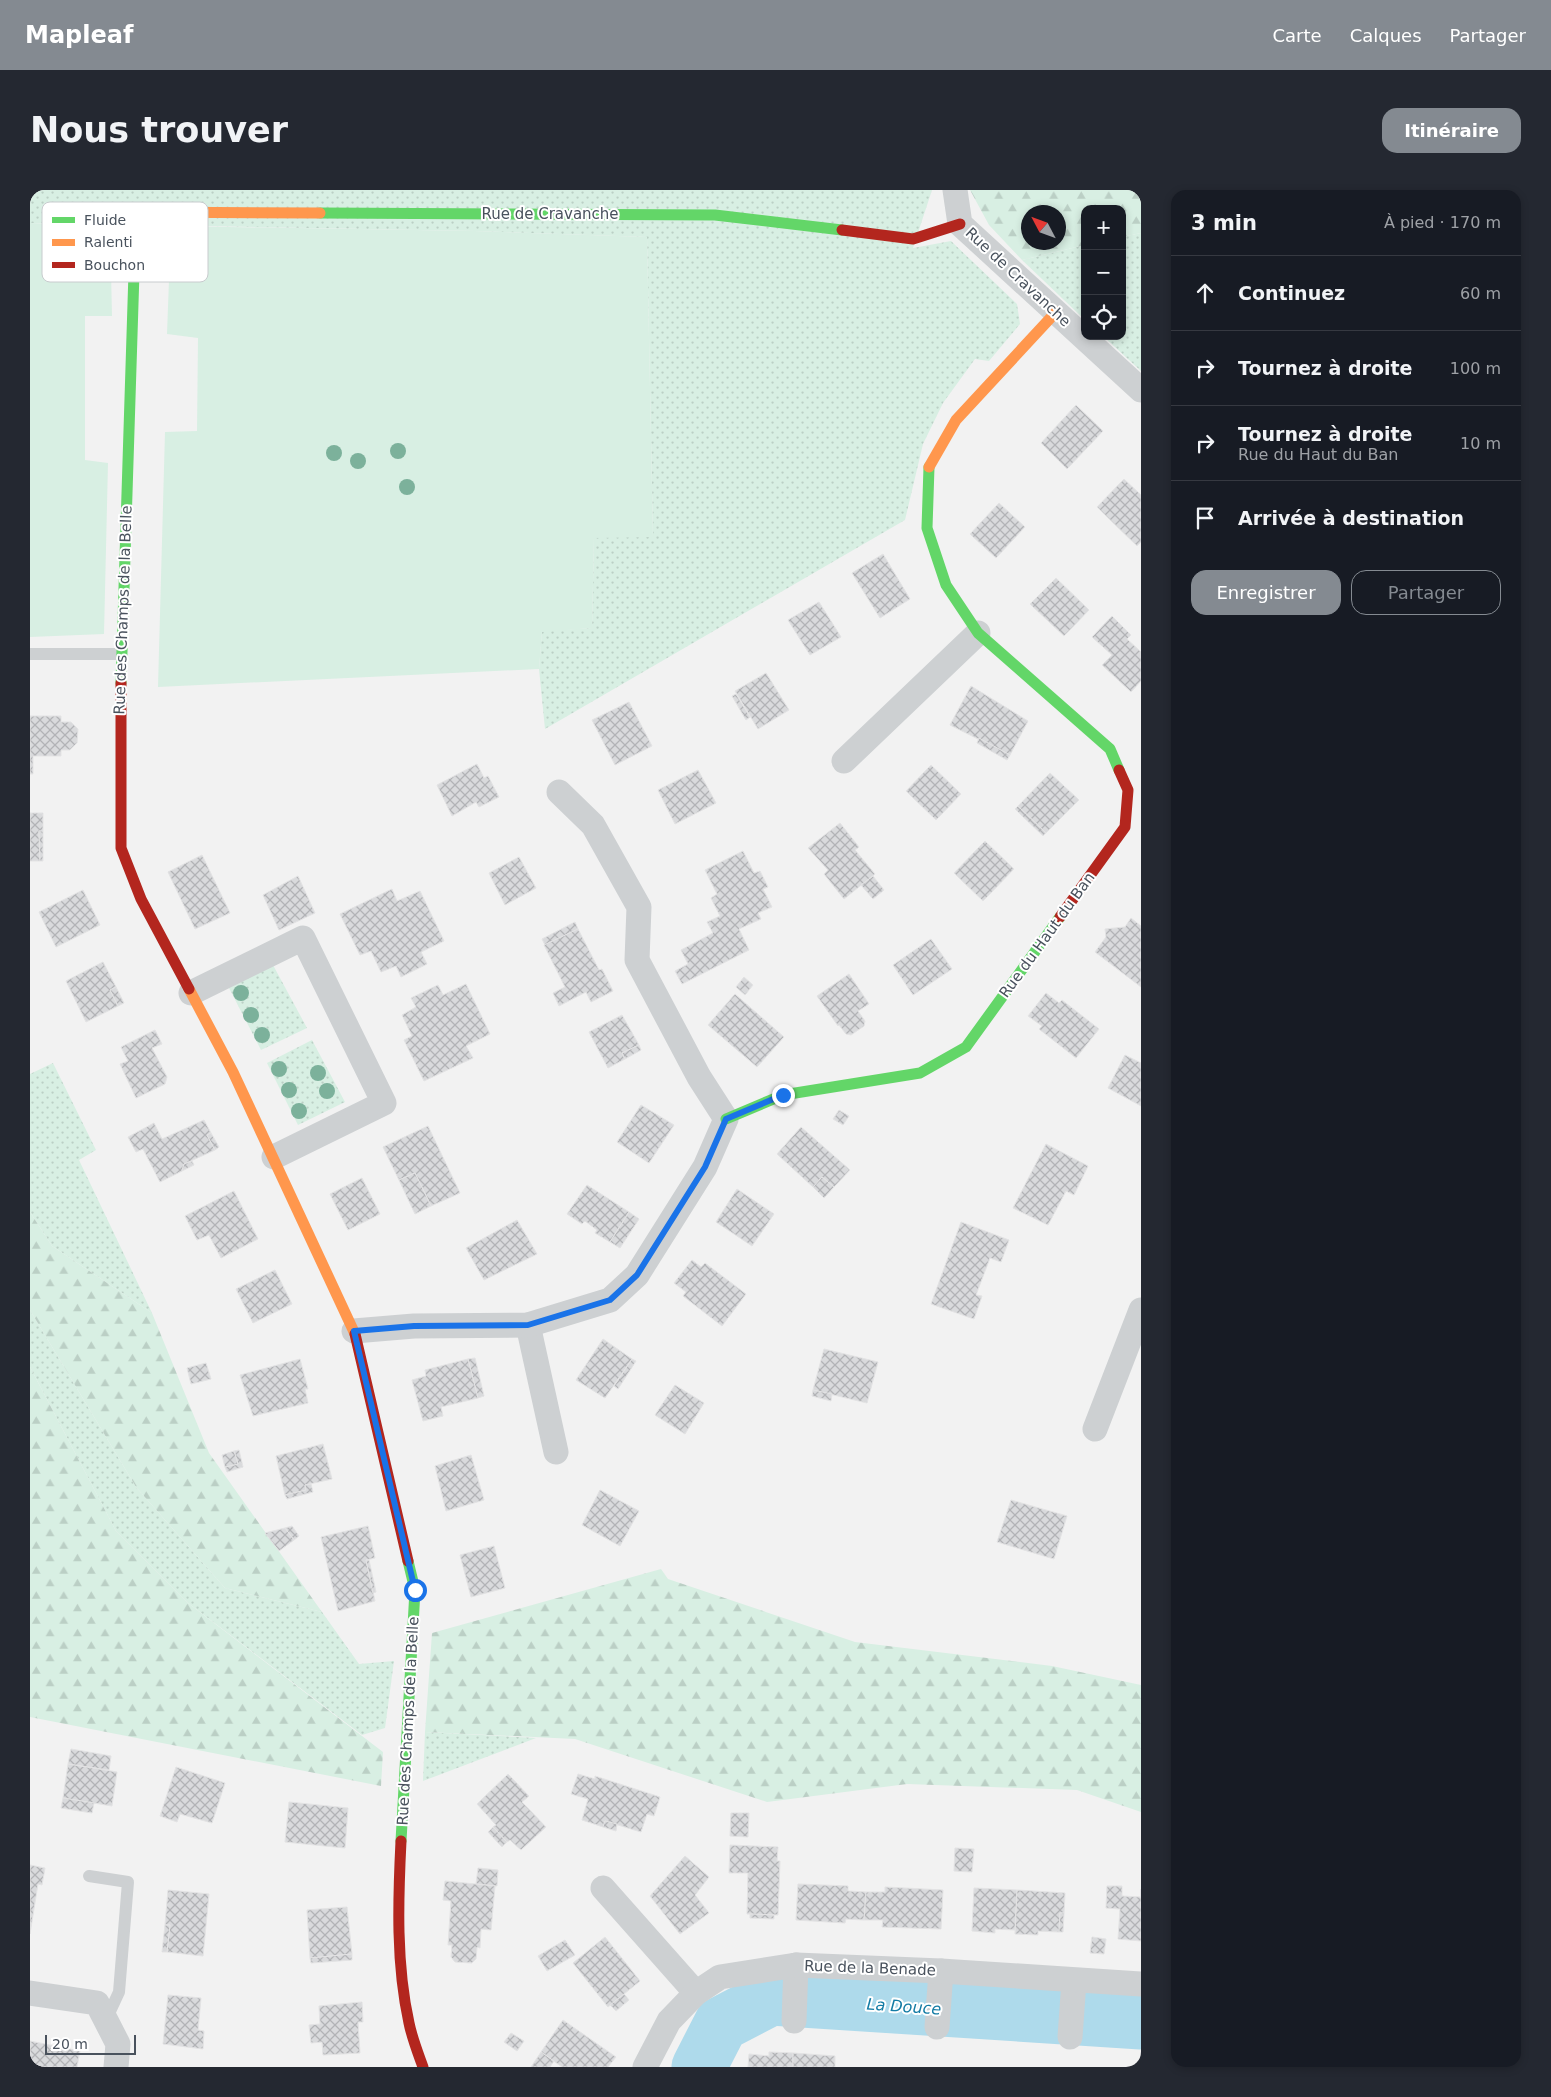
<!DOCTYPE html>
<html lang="fr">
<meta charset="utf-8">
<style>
body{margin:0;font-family:"DejaVu Sans",sans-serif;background:#242831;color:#f1f3f6}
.controls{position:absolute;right:15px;top:15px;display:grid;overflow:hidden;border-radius:10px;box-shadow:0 2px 8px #0003}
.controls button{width:45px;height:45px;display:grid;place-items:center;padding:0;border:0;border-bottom:1px solid #363941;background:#171b24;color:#f1f3f6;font:25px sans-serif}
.compass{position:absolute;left:991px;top:15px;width:45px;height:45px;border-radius:50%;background:#171b24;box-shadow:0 2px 8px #0003;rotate:311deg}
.scale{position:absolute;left:15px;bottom:12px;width:91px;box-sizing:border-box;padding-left:5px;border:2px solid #49525d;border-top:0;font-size:14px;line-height:18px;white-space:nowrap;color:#49525d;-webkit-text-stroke:4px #fff;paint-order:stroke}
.stop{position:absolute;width:15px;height:15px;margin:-11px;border:4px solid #1a73e8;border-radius:50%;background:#fff}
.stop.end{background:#1a73e8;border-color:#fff;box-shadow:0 1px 5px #0008}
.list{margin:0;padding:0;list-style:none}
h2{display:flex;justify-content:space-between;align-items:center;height:65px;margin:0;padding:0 20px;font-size:21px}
h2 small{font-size:16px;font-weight:400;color:#9ea1a6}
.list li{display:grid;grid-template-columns:32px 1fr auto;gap:15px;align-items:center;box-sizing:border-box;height:75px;padding:0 20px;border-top:1px solid #363941}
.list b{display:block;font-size:19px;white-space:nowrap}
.list p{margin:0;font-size:16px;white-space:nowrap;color:#9ea1a6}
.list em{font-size:16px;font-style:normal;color:#9ea1a6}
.actions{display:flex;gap:10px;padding:15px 20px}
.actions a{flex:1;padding:11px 0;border:1px solid #848a91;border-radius:15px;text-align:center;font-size:18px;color:#848a91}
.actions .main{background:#848a91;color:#fff}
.icon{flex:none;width:28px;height:28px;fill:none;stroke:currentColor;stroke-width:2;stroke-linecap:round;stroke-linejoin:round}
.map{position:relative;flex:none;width:1111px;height:1877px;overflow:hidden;border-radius:15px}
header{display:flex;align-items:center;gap:30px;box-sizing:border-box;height:70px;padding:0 25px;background:#848a91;color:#fff}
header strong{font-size:24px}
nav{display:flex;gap:28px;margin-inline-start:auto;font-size:18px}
.intro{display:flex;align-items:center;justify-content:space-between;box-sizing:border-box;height:120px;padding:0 30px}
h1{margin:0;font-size:35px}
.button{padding:12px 22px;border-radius:15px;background:#848a91;color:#fff;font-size:18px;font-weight:700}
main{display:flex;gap:30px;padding:0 30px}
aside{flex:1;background:#171b24;border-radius:15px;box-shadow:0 2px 8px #0003}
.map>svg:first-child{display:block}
.grass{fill:url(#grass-dots)}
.forest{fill:url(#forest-firs);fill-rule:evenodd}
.garden{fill:#d8efe3}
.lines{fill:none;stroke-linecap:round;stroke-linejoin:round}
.river{stroke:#aedaeb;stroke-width:55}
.building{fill:url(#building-cross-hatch);stroke:#e3e3e4}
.lane{stroke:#cdd0d2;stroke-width:12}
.street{stroke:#cdd0d2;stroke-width:25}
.fast{stroke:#63d668;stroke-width:11}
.slow{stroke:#ff974d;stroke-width:11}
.jam{stroke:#b3261e;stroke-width:11}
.tree{fill:#7cb19b}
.route{stroke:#1a73e8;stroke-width:6}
.labels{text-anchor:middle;stroke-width:4;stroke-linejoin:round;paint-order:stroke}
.street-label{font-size:15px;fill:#49525d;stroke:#fff}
.water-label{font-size:16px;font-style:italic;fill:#147ca5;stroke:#fff}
.key{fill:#fff;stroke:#c8cbce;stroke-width:1}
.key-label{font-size:14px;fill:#49525d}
</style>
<header>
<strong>Mapleaf</strong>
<nav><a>Carte</a><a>Calques</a><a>Partager</a></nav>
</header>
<div class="intro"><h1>Nous trouver</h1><a class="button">Itinéraire</a></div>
<main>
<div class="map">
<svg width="1111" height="1877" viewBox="0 0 1111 1877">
<defs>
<pattern id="grass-dots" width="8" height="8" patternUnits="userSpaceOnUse" patternTransform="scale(1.25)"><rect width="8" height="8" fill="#d8efe3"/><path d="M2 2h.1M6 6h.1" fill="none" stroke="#bbcfc5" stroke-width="1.8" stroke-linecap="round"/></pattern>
<pattern id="forest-firs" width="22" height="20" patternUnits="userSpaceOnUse" patternTransform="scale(1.25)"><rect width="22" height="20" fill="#d8efe3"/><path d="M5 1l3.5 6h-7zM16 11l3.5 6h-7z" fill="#bbcfc5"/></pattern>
<pattern id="building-cross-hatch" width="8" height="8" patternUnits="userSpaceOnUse" patternTransform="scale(1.25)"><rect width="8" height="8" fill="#d9dadc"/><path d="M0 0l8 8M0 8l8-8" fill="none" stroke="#b2b3b6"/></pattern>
</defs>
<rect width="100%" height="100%" fill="#f2f2f2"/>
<g class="grass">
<polygon points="0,0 902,0 883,58 921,51 987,114 990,134 959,171 945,169 913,213 893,254 875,330 515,539 509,479 512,441 562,438 564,347 623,347 617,47 445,41 0,33"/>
<polygon points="1111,43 1111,181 1073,146 1092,146 1092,47"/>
<polygon points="1055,55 1055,130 992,70"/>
<polygon points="243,775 277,838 231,860 199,798"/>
<polygon points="282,850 315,912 268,935 237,873"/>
<polygon points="23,873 66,960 49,970 122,1123 22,1056 0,1022 0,884"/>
<polygon points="0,1120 106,1297 195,1398 292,1422 329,1474 364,1471 355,1538 332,1545 158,1413 86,1341 0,1177"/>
<polygon points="395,1542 506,1548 393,1591"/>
</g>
<g class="forest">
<path d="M 940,0 L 1111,0 L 1111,43 L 1092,47 L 1092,19 L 1055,19 L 1055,55 L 992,70 L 959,35 ZM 1028,22 L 1028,52 L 998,52 L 998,22 Z"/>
<polygon points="0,1022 22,1056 122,1123 179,1263 292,1422 195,1398 106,1297 0,1120"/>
<polygon points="0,1177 86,1341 158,1413 353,1562 351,1596 0,1527"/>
<polygon points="631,1379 638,1389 825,1452 1022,1476 1111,1495 1111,1622 1047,1600 877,1594 737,1612 545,1549 395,1542 402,1443"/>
</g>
<g class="garden">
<polygon points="0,33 80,36 82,126 55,126 55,270 78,273 74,444 0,447"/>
<polygon points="141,36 445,41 617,47 623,347 564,348 562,438 512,442 509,479 128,497 135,242 167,241 168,148 137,144"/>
</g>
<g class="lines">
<polyline class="river" points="669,1877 691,1834 741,1808 1111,1832"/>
</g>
<g class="building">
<polygon points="1046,215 1073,241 1037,279 1011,253"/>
<polygon points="1094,289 1111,305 1111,352 1107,356 1067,317"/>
<polygon points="969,313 995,337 966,368 940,344"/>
<polygon points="853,364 880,409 850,428 822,383"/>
<polygon points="1026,388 1059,420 1034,446 1000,414"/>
<polygon points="789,412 811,447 780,465 758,430"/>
<polygon points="1082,426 1101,445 1097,449 1111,462 1111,491 1101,502 1072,475 1082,465 1062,447"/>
<polygon points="736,483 759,520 728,539 705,501"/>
<polygon points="941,496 998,531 980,565 920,535"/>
<polygon points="706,504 720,527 716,530 702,506"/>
<polygon points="599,512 622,556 585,575 562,530"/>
<polygon points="0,526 31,526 31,532 41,532 48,539 47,553 40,560 31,560 31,566 3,566 3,584 0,584"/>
<polygon points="949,548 980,565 977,570 947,553"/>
<polygon points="447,574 454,588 458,586 469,607 449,617 446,612 422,626 407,595"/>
<polygon points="901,575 931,604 906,630 876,601"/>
<polygon points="668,580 686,613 645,634 628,600"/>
<polygon points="1020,583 1049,610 1016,643 988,616"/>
<polygon points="988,616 1016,643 1013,646 985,619"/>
<polygon points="0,623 13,623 13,641 9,641 10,671 0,671"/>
<polygon points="810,633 829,657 825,660 845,684 814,709 794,684 798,680 778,658"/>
<polygon points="9,641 13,641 13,671 10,671"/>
<polygon points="955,651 984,679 953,711 924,683"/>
<polygon points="713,661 724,683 730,681 738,697 733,699 742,717 728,723 731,729 709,739 719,760 652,794 645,781 658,774 651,760 683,743 677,732 690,726 681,708 687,704 675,680"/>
<polygon points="172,665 200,723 165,739 138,682"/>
<polygon points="489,667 506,698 475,715 459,683"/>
<polygon points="268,686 285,723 249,740 233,705"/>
<polygon points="843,686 854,700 843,709 831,695"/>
<polygon points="362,699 367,711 390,701 414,751 391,762 397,774 371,787 366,776 351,782 341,761 330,765 310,724"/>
<polygon points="53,700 70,735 26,757 9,722"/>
<polygon points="1101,728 1111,736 1111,797 1065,762 1076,747 1075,739 1095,737"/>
<polygon points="545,732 548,739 515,755 512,749"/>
<polygon points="548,739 569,780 572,779 583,801 561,812 556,802 529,816 523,803 535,797 514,755"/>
<polygon points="901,749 922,779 883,805 863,775"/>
<polygon points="73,772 86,797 80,800 88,816 56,832 36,791"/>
<polygon points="819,784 839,814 828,821 835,831 834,836 821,845 816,844 809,835 808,836 787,806"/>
<polygon points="714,787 723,795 715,805 706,797"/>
<polygon points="436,794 460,844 436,856 443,868 394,891 374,850 382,846 372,825 386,817 381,808 408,795 413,805"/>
<polygon points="86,797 94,813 88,816 80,800"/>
<polygon points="1016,803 1029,813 1032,810 1069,839 1046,868 1009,839 1012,836 998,826"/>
<polygon points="705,804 754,847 727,877 678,835"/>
<polygon points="592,825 609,855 592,863 595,869 578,878 559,842"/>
<polygon points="125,840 132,854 122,858 137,887 135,894 106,908 90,874 98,871 91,857"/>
<polygon points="609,855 611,860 595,869 592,863"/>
<polygon points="1095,865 1111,873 1111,916 1078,898"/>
<polygon points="611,915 644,935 619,973 587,952"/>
<polygon points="809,920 819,926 813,935 803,929"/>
<polygon points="174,930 181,943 177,945 185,960 154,974 152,981 130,992 113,959 106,962 98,947 124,933 132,949"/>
<polygon points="398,936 430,1003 401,1016 385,983 369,990 353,957"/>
<polygon points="771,937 820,980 804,997 792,987 783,997 747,964"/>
<polygon points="181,943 189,957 185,960 177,945"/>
<polygon points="1016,954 1058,976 1044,1005 1036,1001 1018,1035 983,1018"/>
<polygon points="162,971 164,975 152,981 154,974"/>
<polygon points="385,983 401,1016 385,1024 369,990"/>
<polygon points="792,987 804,997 794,1008 783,997"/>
<polygon points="332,988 350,1024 318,1040 300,1004"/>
<polygon points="557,995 599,1022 580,1052 565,1043 567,1040 555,1031 552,1034 537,1024"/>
<polygon points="707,999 744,1024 722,1056 686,1032"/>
<polygon points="204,1001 228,1049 191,1068 179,1045 167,1050 155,1026"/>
<polygon points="599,1022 609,1029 590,1058 580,1052"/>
<polygon points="487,1030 507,1064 454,1090 436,1058"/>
<polygon points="931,1032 979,1050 971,1072 960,1068 946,1105 952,1106 944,1129 901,1114"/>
<polygon points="662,1070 671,1077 675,1073 716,1104 692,1136 653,1106 656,1102 644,1093"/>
<polygon points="245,1080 262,1114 223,1133 206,1099"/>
<polygon points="573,1149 602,1169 575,1208 546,1190"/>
<polygon points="794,1159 848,1172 837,1213 783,1200"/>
<polygon points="445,1168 454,1206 448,1208 438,1169"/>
<polygon points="270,1169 278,1199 275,1199 278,1213 223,1226 210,1185"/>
<polygon points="438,1169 448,1208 411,1217 413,1226 393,1231 382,1190 396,1186 395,1180"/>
<polygon points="602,1169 606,1171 588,1199 584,1196"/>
<polygon points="176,1173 181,1189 161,1194 157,1178"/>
<polygon points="645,1195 674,1213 655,1244 625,1225"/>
<polygon points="783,1200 802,1204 801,1211 782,1206"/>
<polygon points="293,1254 302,1289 275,1295 276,1300 255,1305 246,1266"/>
<polygon points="209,1260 213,1277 197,1282 195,1277 208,1274 204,1261"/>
<polygon points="204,1261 208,1274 195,1277 192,1265"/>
<polygon points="441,1265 454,1310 416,1321 405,1276"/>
<polygon points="281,1294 283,1302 257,1309 255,1305 276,1300 275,1295"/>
<polygon points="570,1300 609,1321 590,1356 552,1335"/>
<polygon points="981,1310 1037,1326 1024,1369 967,1352"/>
<polygon points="262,1336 269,1346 264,1350 255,1338"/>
<polygon points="338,1336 345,1368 336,1370 345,1411 308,1421 291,1347"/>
<polygon points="255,1338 264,1350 249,1361 235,1343"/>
<polygon points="464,1356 475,1398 441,1407 430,1365"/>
<polygon points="336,1370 339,1370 346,1402 343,1403"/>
<polygon points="41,1559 81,1566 79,1580 38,1574"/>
<polygon points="38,1574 87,1582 82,1616 33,1608"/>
<polygon points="146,1577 195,1593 182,1633 150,1624 147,1632 130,1626"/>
<polygon points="478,1584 499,1606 492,1612 516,1637 491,1660 480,1650 477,1652 463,1637 466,1635 447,1614"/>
<polygon points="548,1584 565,1589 565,1586 630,1607 624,1626 617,1624 611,1642 575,1631 573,1637 552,1630 558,1609 541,1604"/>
<polygon points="33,1608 64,1613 62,1623 31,1618"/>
<polygon points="259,1612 318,1618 315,1658 255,1652"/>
<polygon points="701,1623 719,1623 718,1647 700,1646"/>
<polygon points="575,1631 587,1634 586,1641 573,1637"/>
<polygon points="463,1637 477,1652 472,1657 458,1642"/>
<polygon points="700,1655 748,1657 747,1671 750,1671 748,1725 717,1724 718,1683 699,1683"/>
<polygon points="925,1658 944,1659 942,1682 924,1681"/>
<polygon points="655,1666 679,1687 665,1705 679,1723 650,1744 620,1706"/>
<polygon points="0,1675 15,1678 12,1695 8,1694 0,1744"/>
<polygon points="448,1678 468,1680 467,1696 446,1694"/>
<polygon points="415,1691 465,1696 461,1740 451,1739 450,1758 447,1757 446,1769 442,1773 425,1772 421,1767 422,1755 418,1755 421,1711 413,1710"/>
<polygon points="768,1694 818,1696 818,1701 836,1702 834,1730 816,1729 815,1733 766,1730"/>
<polygon points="1077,1696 1092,1696 1092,1706 1111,1707 1111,1699 1111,1751 1088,1749 1090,1719 1076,1718"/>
<polygon points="855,1697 913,1700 911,1739 852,1737 853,1730 834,1730 836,1702 855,1702"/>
<polygon points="944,1698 987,1700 985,1740 965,1739 965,1743 942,1741"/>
<polygon points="138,1700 179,1704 173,1766 137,1762 140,1735 135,1735"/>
<polygon points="987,1700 1035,1703 1034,1723 1030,1723 1029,1742 1008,1741 1008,1745 985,1744"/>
<polygon points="317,1717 322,1764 280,1768 277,1720"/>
<polygon points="1030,1723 1034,1723 1033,1742 1029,1742"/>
<polygon points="720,1724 744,1725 744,1729 720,1728"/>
<polygon points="135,1735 140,1735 137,1762 132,1762"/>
<polygon points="575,1747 610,1791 578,1817 543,1773"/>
<polygon points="1062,1747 1076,1749 1074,1764 1060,1763"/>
<polygon points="535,1750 545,1765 517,1781 508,1766"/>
<polygon points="322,1764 322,1770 281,1773 280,1768"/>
<polygon points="594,1804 599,1810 586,1821 580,1815"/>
<polygon points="138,1805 171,1808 168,1840 174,1841 173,1859 133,1854"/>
<polygon points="332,1812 333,1832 328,1832 330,1863 293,1865 292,1852 281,1853 279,1835 290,1834 289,1816"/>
<polygon points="533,1830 586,1867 578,1877 532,1877 511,1862"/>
<polygon points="481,1843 494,1851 487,1861 474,1852"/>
<polygon points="0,1851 50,1861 47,1877 0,1877"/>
<polygon points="511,1862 524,1871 520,1877 501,1877"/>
<polygon points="739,1862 763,1863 763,1877 718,1877 719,1864 739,1866"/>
<polygon points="763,1863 805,1866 805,1877 763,1877"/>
</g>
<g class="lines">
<g class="lane">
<polyline points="0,464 91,464"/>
<polyline points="59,1686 98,1692 89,1802 76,1830"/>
</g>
<g class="street">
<polyline points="925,0 930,34 1111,200"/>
<polyline points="814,571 948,443"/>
<polyline points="161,803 273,748 354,913 244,967"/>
<polyline points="498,1135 526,1262"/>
<polyline points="324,1141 384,1136 498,1135 580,1110 607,1085 675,977 696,929 669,887 607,770 609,717 563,635 529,602"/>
<polyline points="1065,1239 1111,1120"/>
<polyline points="573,1698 666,1803"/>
<polyline points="0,1803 67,1813 88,1854 86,1877"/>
<polyline points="764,1831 766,1775"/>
<polyline points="907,1837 911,1781"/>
<polyline points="1040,1847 1044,1791"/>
<polyline points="615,1877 639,1831 666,1803 690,1787 766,1775 911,1781 1111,1794"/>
</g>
<g class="fast">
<polyline points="290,23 685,25 812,40"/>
<polyline points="899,277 897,338 916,395 948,443 1080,559 1089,580"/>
<polyline points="91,493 104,82"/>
<polyline points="696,929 753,905 890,883 936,857 1030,727"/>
<polyline points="371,1651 385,1400 378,1371"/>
</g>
<g class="slow">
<polyline points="104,82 106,22 290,23"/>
<polyline points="899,277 926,230 1026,122"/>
<polyline points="159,799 203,882 325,1144"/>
</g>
<g class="jam">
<polyline points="812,40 883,49 930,34"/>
<polyline points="91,493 91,658 111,709 159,799"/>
<polyline points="1030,727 1095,637 1098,600 1089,580"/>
<polyline points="325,1144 378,1371"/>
<path d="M 371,1651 C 368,1711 366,1774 379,1833 C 382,1848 388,1863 393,1877"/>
</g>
</g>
<g class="tree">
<circle cx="368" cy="261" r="8"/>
<circle cx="304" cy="263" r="8"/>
<circle cx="328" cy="271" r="8"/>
<circle cx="377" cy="297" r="8"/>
<circle cx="211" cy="803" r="8"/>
<circle cx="221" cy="825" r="8"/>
<circle cx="232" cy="845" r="8"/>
<circle cx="249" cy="879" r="8"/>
<circle cx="288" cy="883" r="8"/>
<circle cx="259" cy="900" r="8"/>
<circle cx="297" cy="901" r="8"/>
<circle cx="269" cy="921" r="8"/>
</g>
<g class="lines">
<polyline class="route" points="385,1400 324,1141 384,1136 498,1135 580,1110 607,1085 675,977 696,929 753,905"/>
</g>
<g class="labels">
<g class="street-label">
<text x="520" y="29">Rue de Cravanche</text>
<text transform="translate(988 87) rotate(43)" y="5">Rue de Cravanche</text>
<text transform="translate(93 420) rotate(-88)" y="5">Rue des Champs de la Belle</text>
<text transform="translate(1017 745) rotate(-54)" y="5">Rue du Haut du Ban</text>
<text transform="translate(378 1531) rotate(-87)" y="5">Rue des Champs de la Belle</text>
<text transform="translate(840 1778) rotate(2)" y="5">Rue de la Benade</text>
</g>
<g class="water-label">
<text transform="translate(874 1816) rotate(4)" y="6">La Douce</text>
</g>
</g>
<rect x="12" y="12" width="166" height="80" rx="8" class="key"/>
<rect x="22" y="27" width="23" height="6" fill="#63d668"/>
<rect x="22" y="49" width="23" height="7" fill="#ff974d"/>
<rect x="22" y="72" width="23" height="6" fill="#b3261e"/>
<g class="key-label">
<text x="54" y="35">Fluide</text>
<text x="54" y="57">Ralenti</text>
<text x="54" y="80">Bouchon</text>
</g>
</svg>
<div class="controls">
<button>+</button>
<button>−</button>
<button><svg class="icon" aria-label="locate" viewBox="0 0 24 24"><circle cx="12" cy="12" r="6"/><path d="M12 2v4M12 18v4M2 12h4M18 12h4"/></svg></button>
</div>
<svg class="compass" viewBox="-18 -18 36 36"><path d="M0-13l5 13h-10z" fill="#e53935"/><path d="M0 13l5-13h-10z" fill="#9ea1a6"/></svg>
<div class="scale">20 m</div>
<div class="stop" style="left:385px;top:1400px"></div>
<div class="stop end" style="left:753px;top:905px"></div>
</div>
<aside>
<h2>3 min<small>À pied · 170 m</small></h2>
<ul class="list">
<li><svg class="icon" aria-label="ahead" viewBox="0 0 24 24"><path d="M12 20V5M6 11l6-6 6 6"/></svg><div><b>Continuez</b></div><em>60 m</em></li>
<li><svg class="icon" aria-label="right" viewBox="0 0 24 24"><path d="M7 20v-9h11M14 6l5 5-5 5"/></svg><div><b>Tournez à droite</b></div><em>100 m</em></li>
<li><svg class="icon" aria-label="right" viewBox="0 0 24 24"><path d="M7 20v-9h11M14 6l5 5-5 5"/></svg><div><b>Tournez à droite</b><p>Rue du Haut du Ban</p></div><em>10 m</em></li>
<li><svg class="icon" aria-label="arrive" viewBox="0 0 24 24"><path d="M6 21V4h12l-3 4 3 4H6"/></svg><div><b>Arrivée à destination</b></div></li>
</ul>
<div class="actions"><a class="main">Enregistrer</a><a>Partager</a></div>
</aside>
</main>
